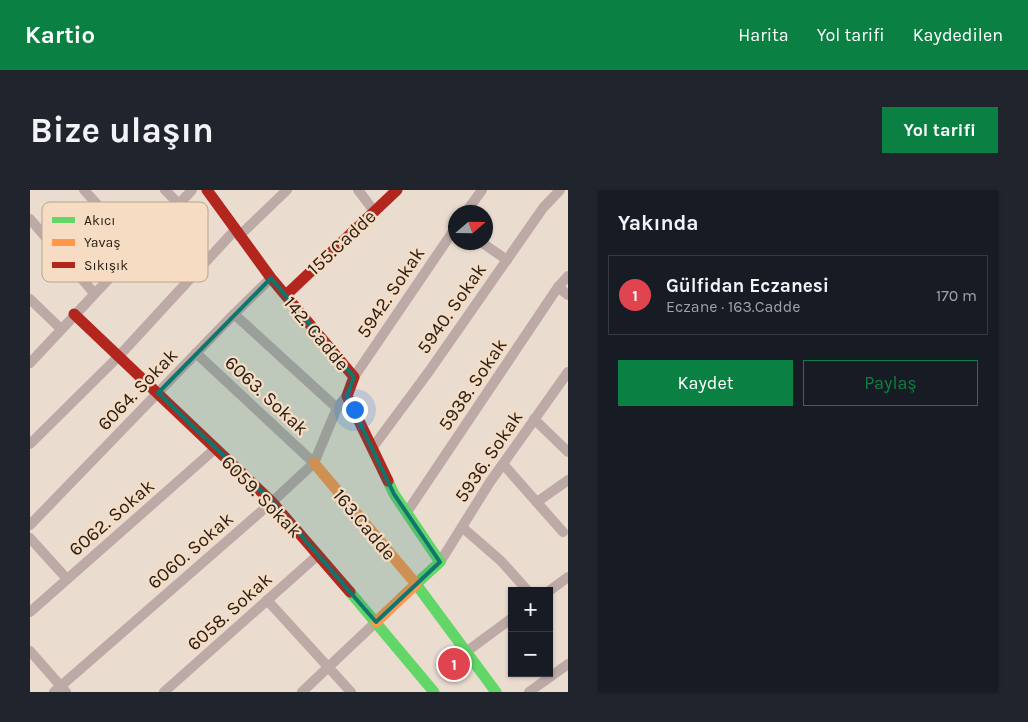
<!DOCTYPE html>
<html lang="tr">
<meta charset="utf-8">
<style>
body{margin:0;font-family:Karla,sans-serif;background:#20242c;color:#f1f3f6}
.controls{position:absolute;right:15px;bottom:15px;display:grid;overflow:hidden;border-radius:0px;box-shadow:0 1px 4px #0004}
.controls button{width:45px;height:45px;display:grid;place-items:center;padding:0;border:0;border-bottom:1px solid #363941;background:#171b24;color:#f1f3f6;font:25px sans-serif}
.compass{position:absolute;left:418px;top:15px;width:45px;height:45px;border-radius:50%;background:#171b24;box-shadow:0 1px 4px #0004;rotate:70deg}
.you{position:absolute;left:324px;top:219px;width:18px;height:18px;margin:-12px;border:4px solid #fff;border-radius:50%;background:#1a73e8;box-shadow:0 0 0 8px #1a73e833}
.badge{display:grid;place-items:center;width:32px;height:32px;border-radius:50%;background:#0b8043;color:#fff;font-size:16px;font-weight:700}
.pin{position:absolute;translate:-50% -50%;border:2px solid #fff;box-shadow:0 1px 5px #0006}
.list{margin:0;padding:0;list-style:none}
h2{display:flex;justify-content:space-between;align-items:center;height:65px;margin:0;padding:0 20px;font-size:21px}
h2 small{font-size:16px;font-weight:400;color:#9ea1a6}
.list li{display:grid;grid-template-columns:32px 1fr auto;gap:15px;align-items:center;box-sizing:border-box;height:80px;margin:0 10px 10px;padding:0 10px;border:1px solid #363941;border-radius:0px}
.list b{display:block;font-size:19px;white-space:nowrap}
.list p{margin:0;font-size:16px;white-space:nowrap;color:#9ea1a6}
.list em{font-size:16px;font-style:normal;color:#9ea1a6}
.actions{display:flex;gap:10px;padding:15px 20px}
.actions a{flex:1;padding:11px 0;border:1px solid #0b8043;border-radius:0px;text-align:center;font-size:18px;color:#0b8043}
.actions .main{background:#0b8043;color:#fff}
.map{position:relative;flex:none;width:538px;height:502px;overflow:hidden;border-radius:0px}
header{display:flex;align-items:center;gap:30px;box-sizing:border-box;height:70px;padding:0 25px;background:#0b8043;color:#fff}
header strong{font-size:24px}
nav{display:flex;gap:28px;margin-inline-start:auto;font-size:18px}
.intro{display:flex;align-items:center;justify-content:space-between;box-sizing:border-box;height:120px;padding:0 30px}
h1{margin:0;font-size:35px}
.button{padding:12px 22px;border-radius:0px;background:#0b8043;color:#fff;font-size:18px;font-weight:700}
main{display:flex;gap:30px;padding:0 30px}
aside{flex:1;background:#171b24;border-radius:0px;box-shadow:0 1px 4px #0004}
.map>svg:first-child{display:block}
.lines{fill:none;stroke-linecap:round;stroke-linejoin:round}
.street{stroke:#bda9a5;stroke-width:10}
.fast{stroke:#63d668;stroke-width:11}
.slow{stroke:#ff974d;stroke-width:11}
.jam{stroke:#b3261e;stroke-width:11}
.marked{fill:#0f766e;fill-opacity:0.2;stroke:#0f766e;stroke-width:4;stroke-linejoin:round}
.labels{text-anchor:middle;stroke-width:4.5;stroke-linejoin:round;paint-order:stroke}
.street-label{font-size:19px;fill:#2a2017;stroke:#f6dcc3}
.key{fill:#f6dcc3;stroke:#b9a48f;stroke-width:1}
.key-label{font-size:14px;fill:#2a2017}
</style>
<header>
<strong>Kartio</strong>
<nav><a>Harita</a><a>Yol tarifi</a><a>Kaydedilen</a></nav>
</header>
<div class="intro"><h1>Bize ulaşın</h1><a class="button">Yol tarifi</a></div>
<main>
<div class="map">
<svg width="538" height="502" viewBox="0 0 538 502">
<rect width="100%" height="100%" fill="#eadccf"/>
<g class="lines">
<g class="street">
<polyline points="54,0 107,58"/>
<polyline points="135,0 149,14"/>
<polyline points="328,0 344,21"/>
<polyline points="436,22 452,0"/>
<polyline points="0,29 64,103"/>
<polyline points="209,46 257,0"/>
<polyline points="451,52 477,70"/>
<polyline points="528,97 538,105"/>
<polyline points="0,109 31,139"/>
<polyline points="204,124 307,218"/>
<polyline points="166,163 284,273"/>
<polyline points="0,173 162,0"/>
<polyline points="324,187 426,37"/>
<polyline points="504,229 538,262"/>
<polyline points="0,254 89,166 205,40"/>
<polyline points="343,257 400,180 513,18 530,0"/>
<polyline points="473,274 533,342"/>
<polyline points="507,312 538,290"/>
<polyline points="377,322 528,97 538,86"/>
<polyline points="0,335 204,124 241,88"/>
<polyline points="432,337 471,371 498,401"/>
<polyline points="0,348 37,389"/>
<polyline points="410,372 460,292 538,182"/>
<polyline points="519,401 538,387"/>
<polyline points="237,410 321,502"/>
<polyline points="0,422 186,258"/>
<polyline points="0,461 36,502"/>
<polyline points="436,462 482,428"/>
<polyline points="24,502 242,312 284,273 307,218 317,206"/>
<polyline points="134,502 288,365"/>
<polyline points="272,502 346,432"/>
<polyline points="499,502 538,474"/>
</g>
<g class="fast">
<polyline points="358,291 364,304 410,372 386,394 466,502"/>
<polyline points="320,402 404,502"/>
</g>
<polyline class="slow" points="284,273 386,394 346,432"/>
<g class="jam">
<polyline points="177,0 241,88 324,187 317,206 358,291"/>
<polyline points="256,105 367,0"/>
<polyline points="44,124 242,312 320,402"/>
</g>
</g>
<path class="marked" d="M 241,88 L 324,187 L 317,206 L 364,304 L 410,372 L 346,432 L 242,312 L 128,203 Z"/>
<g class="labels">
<g class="street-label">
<text transform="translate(311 52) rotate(-43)" y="7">155.Cadde</text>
<text transform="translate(360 102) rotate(-56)" y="7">5942. Sokak</text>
<text transform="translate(421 118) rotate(-55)" y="7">5940. Sokak</text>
<text transform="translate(287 143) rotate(50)" y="7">142. Cadde</text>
<text transform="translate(442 194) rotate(-56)" y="7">5938. Sokak</text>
<text transform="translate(107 199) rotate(-46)" y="7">6064. Sokak</text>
<text transform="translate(237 205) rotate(43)" y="7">6063. Sokak</text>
<text transform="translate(458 266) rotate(-56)" y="7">5936. Sokak</text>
<text transform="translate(232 306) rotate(46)" y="7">6059. Sokak</text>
<text transform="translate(81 327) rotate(-41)" y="7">6062. Sokak</text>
<text transform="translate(335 334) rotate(50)" y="7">163.Cadde</text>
<text transform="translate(160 360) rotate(-41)" y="7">6060. Sokak</text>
<text transform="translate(199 421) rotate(-42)" y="7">6058. Sokak</text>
</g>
</g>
<rect x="12" y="12" width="166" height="80" rx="8" class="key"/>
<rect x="22" y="27" width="23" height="6" fill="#63d668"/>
<rect x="22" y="49" width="23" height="7" fill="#ff974d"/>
<rect x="22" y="72" width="23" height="6" fill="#b3261e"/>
<g class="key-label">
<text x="54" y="35">Akıcı</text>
<text x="54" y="57">Yavaş</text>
<text x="54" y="80">Sıkışık</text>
</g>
</svg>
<div class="controls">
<button>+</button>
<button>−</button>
</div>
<svg class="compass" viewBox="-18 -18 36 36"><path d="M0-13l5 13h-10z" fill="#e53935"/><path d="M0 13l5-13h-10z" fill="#9ea1a6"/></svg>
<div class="you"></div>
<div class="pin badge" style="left:424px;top:474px;background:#e0444e">1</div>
</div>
<aside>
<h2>Yakında<small></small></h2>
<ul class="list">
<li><span class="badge" style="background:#e0444e">1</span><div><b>Gülfidan Eczanesi</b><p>Eczane · 163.Cadde</p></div><em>170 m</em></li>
</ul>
<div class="actions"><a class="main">Kaydet</a><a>Paylaş</a></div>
</aside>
</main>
